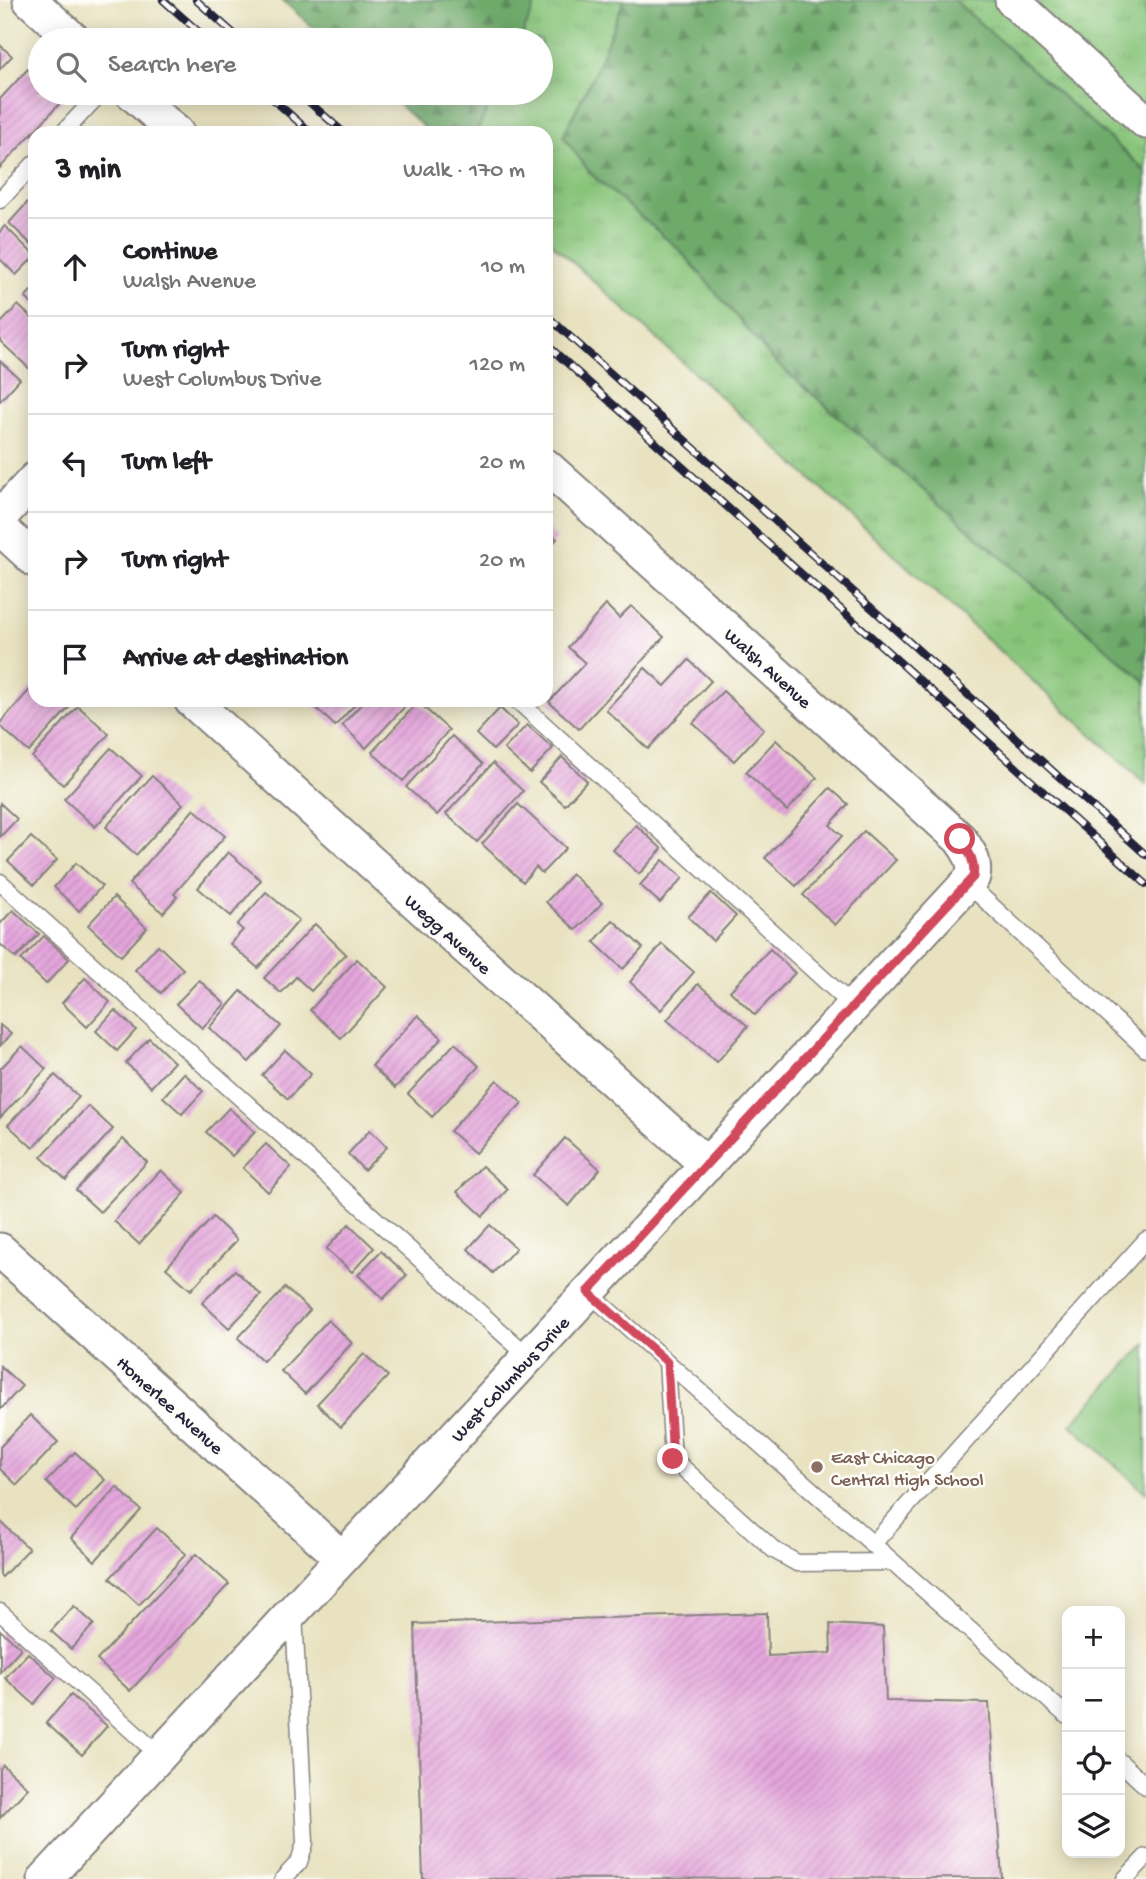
<!DOCTYPE html>
<meta charset="utf-8">
<style>
body{margin:0;font-family:"Gochi Hand",sans-serif;background:#f6f6f6;color:#202124}
.controls{position:absolute;right:21px;bottom:21px;display:grid;overflow:hidden;border-radius:14px;box-shadow:0 4px 18px #0003}
.controls button{width:63px;height:63px;display:grid;place-items:center;padding:0;border:0;border-bottom:2px solid #e0e0e0;background:#fff;color:#202124;font:35px sans-serif}
.stop{position:absolute;width:21px;height:21px;margin:-16px;border:5px solid #d1495b;border-radius:50%;background:#fff}
.stop.end{background:#d1495b;border-color:#fff;box-shadow:0 2px 7px #0008}
.list{margin:0;padding:0;list-style:none}
h2{display:flex;justify-content:space-between;align-items:center;height:91px;margin:0;padding:0 28px;font-size:30px}
h2 small{font-size:23px;font-weight:400;color:#757577}
.list li{display:grid;grid-template-columns:46px 1fr auto;gap:21px;align-items:center;box-sizing:border-box;height:98px;padding:0 28px;border-top:2px solid #e0e0e0}
.list b{display:block;font-size:26px;white-space:nowrap}
.list p{margin:0;font-size:23px;white-space:nowrap;color:#757577}
.list em{font-size:23px;font-style:normal;color:#757577}
.icon{flex:none;width:38px;height:38px;fill:none;stroke:currentColor;stroke-width:2;stroke-linecap:round;stroke-linejoin:round}
.map{position:relative;flex:none;width:1146px;height:1879px;overflow:hidden}
.search{position:absolute;background:#fff;box-shadow:0 4px 18px #0003;left:28px;top:28px;width:525px;height:77px;display:flex;align-items:center;gap:18px;box-sizing:border-box;padding:0 24px;border-radius:38px;color:#757577;font-size:26px}
.panel{position:absolute;background:#fff;box-shadow:0 4px 18px #0003;left:28px;top:126px;width:525px;height:581px;border-radius:21px}
.map>svg:first-child{display:block}
.grass{fill:url(#grass-tufts);stroke:#55745a;stroke-width:2}
.forest{fill:url(#forest-firs);stroke:#486652;stroke-width:2}
.pitch{fill:#88c57a;stroke:#55745a;stroke-width:2}
.building{fill:url(#building-hatch)}
.lines{fill:none;stroke-linecap:round;stroke-linejoin:round}
.lane-casing{stroke:#85827e;stroke-width:19}
.street-casing{stroke:#85827e;stroke-width:37}
.lane{stroke:#fff;stroke-width:16}
.street{stroke:#fff;stroke-width:33}
.rail-casing{stroke:#22223b;stroke-width:8}
.rail{stroke:#fdfcf7;stroke-width:5;stroke-dasharray:16;stroke-linecap:butt}
.route{stroke:#d1495b;stroke-width:9}
.education-dot{fill:#8d6e63;stroke:#fdfcf7;stroke-width:2.5}
.labels{text-anchor:middle;stroke-width:5;stroke-linejoin:round;paint-order:stroke}
.street-label{font-size:19px;fill:#22223b;stroke:#fdfcf7}
.education-label{font-size:19px;fill:#785e54;stroke:#fdfcf7;text-anchor:start}
</style>
<div class="map">
<svg width="1146" height="1879" viewBox="0 0 1146 1879">
<defs>
<pattern id="grass-tufts" width="24" height="20" patternUnits="userSpaceOnUse" patternTransform="scale(1.75)"><rect width="24" height="20" fill="#88c57a"/><path d="M3 7l-1-3M5 7V3M7 7l1-3M15 17l-1-3M17 17v-4M19 17l1-3" fill="none" stroke="#75a96a"/></pattern>
<pattern id="forest-firs" width="22" height="20" patternUnits="userSpaceOnUse" patternTransform="scale(1.75)"><rect width="22" height="20" fill="#6eaa6a"/><path d="M5 1l3.5 6h-7zM16 11l3.5 6h-7z" fill="#5a8a58"/></pattern>
<pattern id="building-hatch" width="6" height="6" patternUnits="userSpaceOnUse" patternTransform="scale(1.75)"><rect width="6" height="6" fill="#e4a5db"/><path d="M-1 1l2-2M0 6l6-6M5 7l2-2" fill="none" stroke="#c38ebd"/></pattern>
</defs>
<rect width="100%" height="100%" fill="#fdfcf7"/>
<filter id="ink" filterUnits="userSpaceOnUse"><feTurbulence type="fractalNoise" baseFrequency=".0143" numOctaves="2"/><feDisplacementMap in="SourceGraphic" scale="14" xChannelSelector="R" yChannelSelector="G"/><feConvolveMatrix kernelMatrix="1 2 1 2 8 2 1 2 1" color-interpolation-filters="sRGB"/></filter>
<filter id="wash" filterUnits="userSpaceOnUse"><feTurbulence type="fractalNoise" baseFrequency=".00686" numOctaves="4" result="noise"/><feDisplacementMap in="SourceGraphic" scale="28" xChannelSelector="R" yChannelSelector="G"/><feGaussianBlur stdDeviation="1.57" result="paint"/><feColorMatrix in="noise" values="0 0 0 0 0 0 0 0 0 0 0 0 0 0 0 0 0 1.4 0 .05"/><feComposite in="paint" operator="in"/></filter>
<g filter="url(#wash)">
<rect width="100%" height="100%" fill="#e8e2c0"/>
<g class="grass">
<polygon points="537,0 624,0 595,72 563,136 591,174 681,251 774,361 1146,682 1146,784 546,238 546,133 476,133 495,93 541,93 541,40 520,40"/>
<polygon points="954,0 1146,0 1146,171"/>
</g>
<g class="forest">
<polygon points="282,0 537,0 520,40 327,40"/>
<polygon points="624,0 954,0 1146,171 1146,682 774,361 681,251 591,174 563,136 595,72"/>
<polygon points="386,93 495,93 476,133 430,133"/>
</g>
<polygon class="pitch" points="1146,1343 1146,1493 1071,1425"/>
<g id="blocks">
<g class="building">
<polygon points="0,45 12,56 0,69"/>
<polygon points="28,69 40,81 40,93 53,93 62,101 0,168 0,99"/>
<polygon points="28,202 35,208 33,246 9,223"/>
<polygon points="5,226 35,256 16,275 0,259 0,231"/>
<polygon points="35,287 35,307 25,297"/>
<polygon points="18,305 35,321 35,374 0,341 0,324"/>
<polygon points="0,361 20,379 0,401"/>
<polygon points="546,528 557,539 546,551"/>
<polygon points="606,605 619,618 631,606 664,637 579,729 549,702 585,663 568,647"/>
<polygon points="689,660 711,681 648,749 606,710 645,668 665,686"/>
<polygon points="35,684 35,700 75,701 29,752 0,726 0,723"/>
<polygon points="723,691 764,729 734,761 693,723"/>
<polygon points="314,700 359,700 335,726 311,703"/>
<polygon points="365,700 411,700 366,748 342,725"/>
<polygon points="418,702 449,730 403,781 372,752"/>
<polygon points="78,706 109,734 63,785 32,757"/>
<polygon points="500,708 518,725 493,750 476,734"/>
<polygon points="527,725 553,748 530,773 504,749"/>
<polygon points="452,736 483,764 437,815 406,787"/>
<polygon points="776,740 817,778 787,811 746,772"/>
<polygon points="111,748 142,776 95,827 64,799"/>
<polygon points="562,757 587,781 565,805 539,782"/>
<polygon points="493,763 523,791 477,842 446,814"/>
<polygon points="152,776 183,804 136,855 106,827"/>
<polygon points="830,788 848,804 830,825 842,836 796,886 765,858"/>
<polygon points="0,803 17,819 0,837"/>
<polygon points="518,804 566,848 542,873 536,867 523,882 482,844"/>
<polygon points="194,809 225,836 174,894 177,897 163,913 129,884"/>
<polygon points="636,825 662,849 639,874 613,850"/>
<polygon points="864,831 896,860 835,925 803,895"/>
<polygon points="31,837 57,860 34,885 8,861"/>
<polygon points="228,852 261,880 231,916 198,888"/>
<polygon points="663,860 683,878 660,903 640,885"/>
<polygon points="76,863 102,886 79,911 54,887"/>
<polygon points="572,874 602,903 576,930 546,902"/>
<polygon points="266,892 299,920 258,968 230,944 243,930 237,925"/>
<polygon points="711,893 736,916 713,941 688,917"/>
<polygon points="114,897 147,928 121,956 88,925"/>
<polygon points="13,910 39,934 16,958 0,944 0,924"/>
<polygon points="613,920 643,948 623,969 594,942"/>
<polygon points="315,924 346,954 311,991 296,977 281,993 264,978"/>
<polygon points="44,936 69,959 46,984 21,960"/>
<polygon points="662,944 694,972 661,1010 630,982"/>
<polygon points="158,945 183,969 161,993 135,970"/>
<polygon points="770,949 795,973 755,1015 730,991"/>
<polygon points="357,959 387,987 341,1038 310,1010"/>
<polygon points="85,978 110,1002 87,1027 62,1003"/>
<polygon points="199,980 225,1004 202,1028 176,1004"/>
<polygon points="698,984 748,1026 717,1062 667,1020"/>
<polygon points="241,991 281,1026 249,1062 209,1028"/>
<polygon points="115,1010 136,1030 117,1051 96,1031"/>
<polygon points="418,1015 442,1038 395,1088 372,1066"/>
<polygon points="0,1025 11,1034 0,1046"/>
<polygon points="149,1038 174,1062 151,1087 126,1063"/>
<polygon points="455,1043 479,1066 432,1117 408,1094"/>
<polygon points="22,1046 46,1069 0,1118 0,1069"/>
<polygon points="285,1050 311,1074 288,1099 262,1075"/>
<polygon points="184,1073 203,1091 182,1114 163,1097"/>
<polygon points="55,1075 79,1097 33,1148 8,1125"/>
<polygon points="497,1080 522,1103 475,1153 450,1131"/>
<polygon points="88,1106 113,1129 66,1180 41,1157"/>
<polygon points="229,1108 255,1132 232,1156 206,1132"/>
<polygon points="370,1130 387,1147 364,1170 348,1154"/>
<polygon points="565,1138 600,1169 569,1206 533,1175"/>
<polygon points="123,1139 147,1162 100,1212 76,1190"/>
<polygon points="266,1144 291,1167 268,1192 243,1168"/>
<polygon points="482,1166 508,1189 483,1216 457,1192"/>
<polygon points="161,1170 185,1193 139,1244 114,1221"/>
<polygon points="213,1217 237,1240 191,1290 166,1268"/>
<polygon points="349,1224 374,1248 352,1272 326,1249"/>
<polygon points="490,1225 516,1248 493,1273 468,1249"/>
<polygon points="381,1251 407,1275 383,1299 358,1275"/>
<polygon points="235,1270 261,1295 229,1328 202,1303"/>
<polygon points="285,1288 310,1310 263,1361 238,1338"/>
<polygon points="328,1320 352,1343 305,1394 281,1371"/>
<polygon points="364,1354 388,1376 341,1427 317,1404"/>
<polygon points="0,1366 22,1386 0,1410"/>
<polygon points="30,1415 58,1442 17,1485 0,1469 0,1447"/>
<polygon points="75,1452 105,1480 76,1510 46,1482"/>
<polygon points="117,1487 141,1510 95,1561 71,1538"/>
<polygon points="0,1521 29,1549 2,1577 0,1575"/>
<polygon points="157,1528 186,1554 139,1605 110,1578"/>
<polygon points="196,1554 229,1584 130,1691 97,1660"/>
<polygon points="74,1606 94,1624 71,1649 51,1631"/>
<polygon points="767,1613 768,1656 831,1653 830,1624 883,1627 886,1701 989,1703 1002,1878 423,1879 415,1624"/>
<polygon points="0,1630 21,1648 0,1672"/>
<polygon points="28,1653 56,1678 34,1704 5,1678"/>
<polygon points="71,1695 107,1726 82,1755 46,1723"/>
<polygon points="3,1765 28,1788 0,1818 0,1769"/>
</g>
</g>
</g>
<g filter="url(#ink)">
<use href="#blocks" fill-opacity="0" stroke="#85827e" stroke-width="2"/>
<g class="lines">
<defs>
<g id="lane">
<polyline points="63,133 100,93"/>
<polyline points="0,200 35,163"/>
<polyline points="517,700 853,1006"/>
<polyline points="0,882 529,1357"/>
<polyline points="967,883 1146,1049"/>
<polyline points="588,1292 1067,1716"/>
<polyline points="667,1362 673,1459 774,1550 797,1563 891,1562"/>
<polyline points="872,1545 1146,1240"/>
<polyline points="0,1612 160,1756"/>
<polyline points="1120,1762 1146,1786"/>
<polyline points="283,1879 299,1862 305,1843 294,1612"/>
<polyline points="1125,1879 1146,1857"/>
</g>
<g id="street">
<polyline points="30,0 74,40"/>
<polyline points="1012,0 1146,122"/>
<polyline points="132,93 177,133"/>
<polyline points="0,517 35,479"/>
<polyline points="0,528 35,560"/>
<polyline points="191,700 707,1165"/>
<polyline points="0,1250 342,1558"/>
<path d="M 45,1879 L 973,877 C 976,861 969,852 960,839 L 546,466"/>
</g>
</defs>
<use href="#lane" class="lane-casing"/>
<use href="#street" class="street-casing"/>
<use href="#lane" class="lane"/>
<use href="#street" class="street"/>
<defs>
<g id="rail">
<polyline points="163,0 208,40"/>
<polyline points="196,0 241,40"/>
<polyline points="266,93 311,133"/>
<polyline points="299,93 344,133"/>
<polyline points="546,315 1146,855"/>
<polyline points="546,344 1146,884"/>
</g>
</defs>
<use href="#rail" class="rail-casing"/>
<use href="#rail" class="rail"/>
</g>
</g>
<g class="lines" filter="url(#ink)">
<path class="route" d="M 673,1459 L 667,1362 L 588,1292 L 973,877 C 976,861 969,852 960,839"/>
</g>
<circle class="education-dot" cx="817" cy="1467" r="7"/>
<g class="labels">
<g class="street-label">
<text transform="translate(769 667) rotate(42)" y="7">Walsh Avenue</text>
<text transform="translate(449 933) rotate(42)" y="7">Wegg Avenue</text>
<text transform="translate(509 1378) rotate(-47)" y="7">West Columbus Drive</text>
<text transform="translate(171 1404) rotate(42)" y="7">Homerlee Avenue</text>
</g>
<g class="education-label">
<text x="831" y="1463">East Chicago<tspan x="831" dy="22">Central High School</tspan></text>
</g>
</g>
</svg>
<div class="controls">
<button>+</button>
<button>−</button>
<button><svg class="icon" aria-label="locate" viewBox="0 0 24 24"><circle cx="12" cy="12" r="6"/><path d="M12 2v4M12 18v4M2 12h4M18 12h4"/></svg></button>
<button><svg class="icon" aria-label="layers" viewBox="0 0 24 24"><path d="M12 4l9 5-9 5-9-5zM3 14l9 5 9-5"/></svg></button>
</div>
<div class="stop" style="left:960px;top:839px"></div>
<div class="stop end" style="left:673px;top:1459px"></div>
<div class="search"><svg class="icon" aria-label="search" viewBox="0 0 24 24"><circle cx="10" cy="10" r="6"/><path d="M15 15l6 6"/></svg>Search here</div>
<section class="panel">
<h2>3 min<small>Walk · 170 m</small></h2>
<ul class="list">
<li><svg class="icon" aria-label="ahead" viewBox="0 0 24 24"><path d="M12 20V5M6 11l6-6 6 6"/></svg><div><b>Continue</b><p>Walsh Avenue</p></div><em>10 m</em></li>
<li><svg class="icon" aria-label="right" viewBox="0 0 24 24"><path d="M7 20v-9h11M14 6l5 5-5 5"/></svg><div><b>Turn right</b><p>West Columbus Drive</p></div><em>120 m</em></li>
<li><svg class="icon" aria-label="left" viewBox="0 0 24 24"><path d="M17 20v-9H6M10 6l-5 5 5 5"/></svg><div><b>Turn left</b></div><em>20 m</em></li>
<li><svg class="icon" aria-label="right" viewBox="0 0 24 24"><path d="M7 20v-9h11M14 6l5 5-5 5"/></svg><div><b>Turn right</b></div><em>20 m</em></li>
<li><svg class="icon" aria-label="arrive" viewBox="0 0 24 24"><path d="M6 21V4h12l-3 4 3 4H6"/></svg><div><b>Arrive at destination</b></div></li>
</ul>
</section>
</div>
